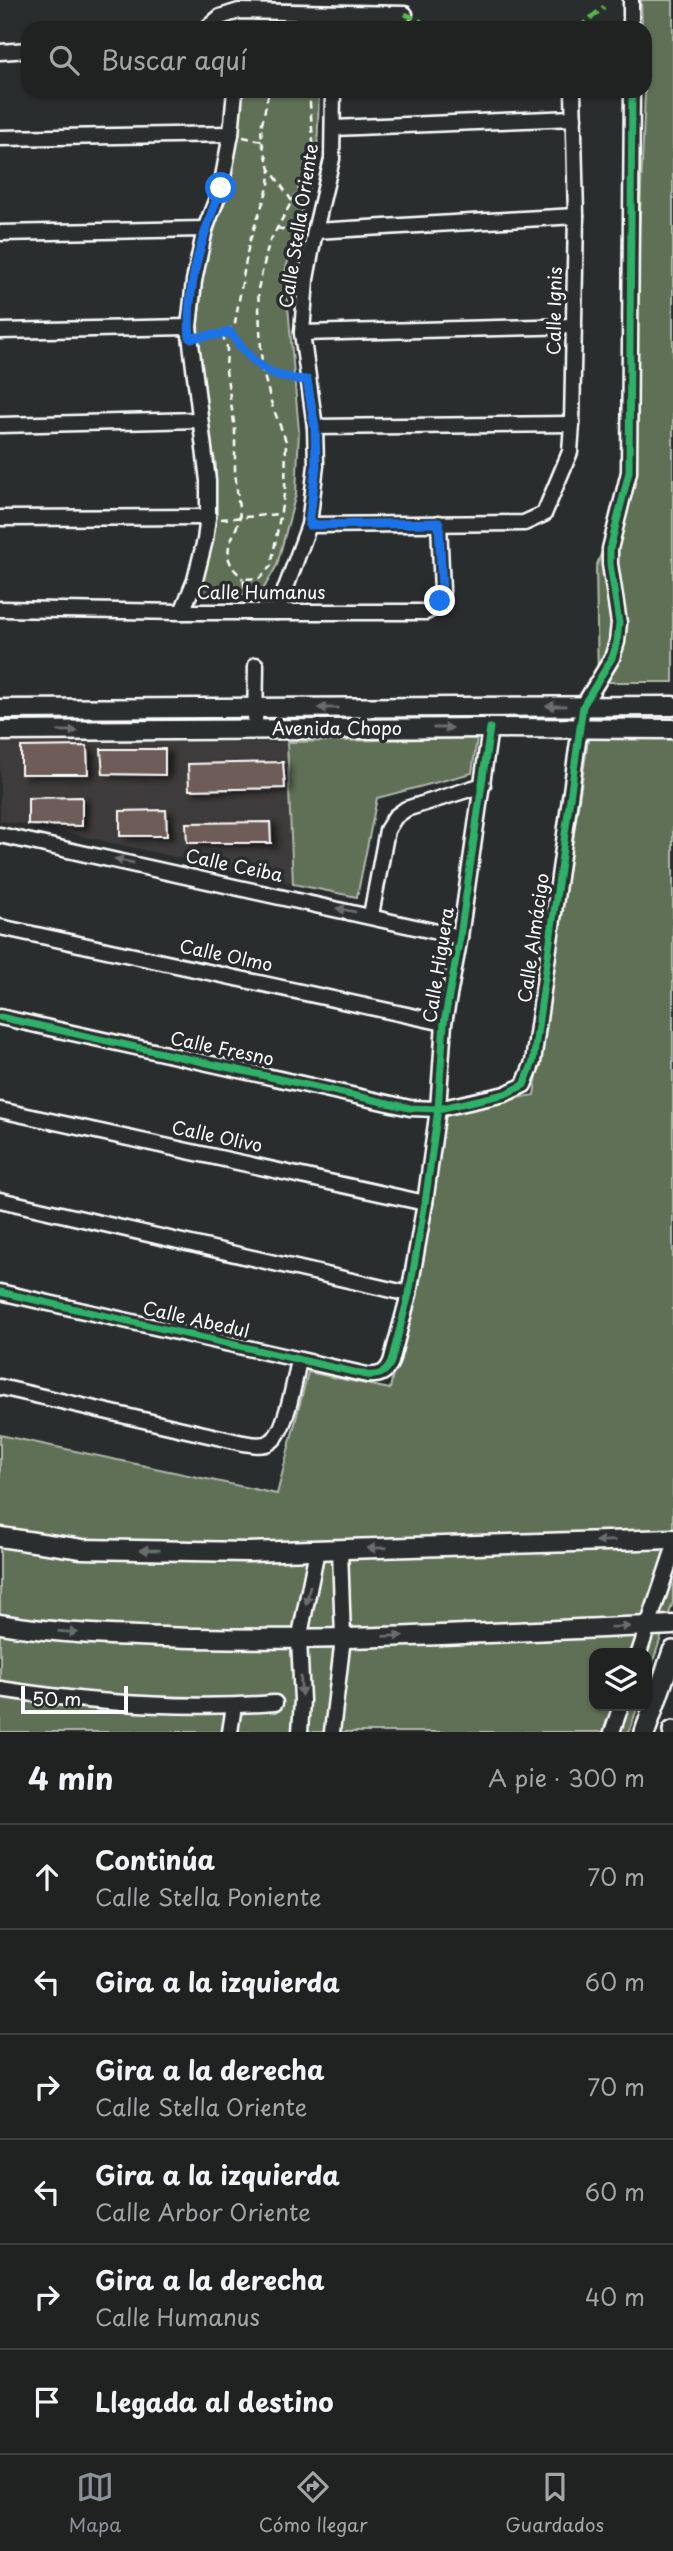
<!DOCTYPE html>
<html lang="es">
<meta charset="utf-8">
<style>
body{margin:0;font-family:"Playpen Sans",sans-serif;background:#2d2f2f;color:#f1f3f6}
.controls{position:absolute;right:21px;bottom:21px;display:grid;overflow:hidden;border-radius:14px;box-shadow:0 2px 5px #0004}
.controls button{width:63px;height:63px;display:grid;place-items:center;padding:0;border:0;border-bottom:2px solid #3d3f40;background:#202222;color:#f1f3f6;font:35px sans-serif}
.scale{position:absolute;left:21px;bottom:18px;width:107px;box-sizing:border-box;padding-left:7px;border:4px solid #fff;border-top:0;font-size:19px;line-height:24px;white-space:nowrap;color:#fff;-webkit-text-stroke:5px #2a2d2e;paint-order:stroke}
.stop{position:absolute;width:21px;height:21px;margin:-16px;border:5px solid #1a73e8;border-radius:50%;background:#fff}
.stop.end{background:#1a73e8;border-color:#fff;box-shadow:0 2px 7px #0008}
.list{margin:0;padding:0;list-style:none}
h2{display:flex;justify-content:space-between;align-items:center;height:91px;margin:0;padding:0 28px;font-size:30px}
h2 small{font-size:23px;font-weight:400;color:#a2a4a5}
.list li{display:grid;grid-template-columns:46px 1fr auto;gap:21px;align-items:center;box-sizing:border-box;height:105px;padding:0 28px;border-top:2px solid #3d3f40}
.list b{display:block;font-size:26px;white-space:nowrap}
.list p{margin:0;font-size:23px;white-space:nowrap;color:#a2a4a5}
.list em{font-size:23px;font-style:normal;color:#a2a4a5}
.icon{flex:none;width:38px;height:38px;fill:none;stroke:currentColor;stroke-width:2;stroke-linecap:round;stroke-linejoin:round}
.map{position:relative;flex:none;width:673px;height:1732px;overflow:hidden}
.search{position:absolute;background:#202222;box-shadow:0 2px 5px #0004;left:21px;right:21px;top:21px;height:77px;display:flex;align-items:center;gap:18px;box-sizing:border-box;padding:0 24px;border-radius:21px;color:#a2a4a5;font-size:26px}
.sheet{height:721px;background:#202222}
nav{display:flex;justify-content:space-around;align-items:center;box-sizing:border-box;height:98px;border-top:2px solid #3d3f40;background:#202222;font-size:19px;color:#a2a4a5}
nav a{display:grid;justify-items:center;gap:4px}
nav .on{color:#8c9099}
.map>svg:first-child{display:block}
.built{fill:#3e3b3b}
.green{fill:#616f57;stroke:#b0b7ab;stroke-width:2}
.building{fill:#6e5c58;stroke:#fff;stroke-width:2;filter:url(#shadow)}
.lines{fill:none;stroke-linecap:round;stroke-linejoin:round}
.minor-casing{stroke:#fff;stroke-width:19}
.tertiary-casing{stroke:#fff;stroke-width:23}
.secondary-casing{stroke:#fff;stroke-width:24}
.path{stroke:#fff;stroke-width:2.5;stroke-dasharray:7 5;stroke-linecap:butt}
.minor{stroke:#2a2d2e;stroke-width:14}
.tertiary{stroke:#2a2d2e;stroke-width:18}
.secondary{stroke:#2a2d2e;stroke-width:19}
.quiet{stroke:#58b947;stroke-width:5;stroke-dasharray:10 5;stroke-linecap:butt}
.cycleway-casing{stroke:#2a2d2e;stroke-width:11}
.cycleway{stroke:#2db169;stroke-width:7}
.oneway{fill:#6a6c6d}
.route{stroke:#1a73e8;stroke-width:9}
.labels{text-anchor:middle;stroke-width:7;stroke-linejoin:round;paint-order:stroke}
.street-label{font-size:18px;fill:#fff;stroke:#2a2d2e}
</style>
<div class="map">
<svg width="673" height="1732" viewBox="0 0 673 1732">
<defs>
<filter id="shadow"><feDropShadow dx="6" dy="3.5" stdDeviation="3.5" flood-color="#0009"/></filter>
</defs>
<rect width="100%" height="100%" fill="#2a2d2e"/>
<filter id="ink" filterUnits="userSpaceOnUse"><feTurbulence type="fractalNoise" baseFrequency=".0143" numOctaves="2"/><feDisplacementMap in="SourceGraphic" scale="14" xChannelSelector="R" yChannelSelector="G"/><feConvolveMatrix kernelMatrix="1 2 1 2 8 2 1 2 1" color-interpolation-filters="sRGB"/></filter>
<g filter="url(#ink)">
<polygon class="built" points="0,739 287,742 293,884 38,826 0,821"/>
<g class="green">
<polygon points="641,0 673,0 673,682 598,682 596,567 629,482 645,91 645,28 642,28"/>
<polygon points="243,91 319,91 317,160 285,272 299,431 296,494 277,565 260,595 196,594 215,520 216,465 205,415 198,325 204,267 227,186"/>
<polygon points="0,711 230,713 230,722 0,720"/>
<polygon points="550,711 550,719 267,722 267,713"/>
<polygon points="589,734 673,735 673,1602 647,1679 647,1653 594,1653 594,1706 638,1706 629,1732 0,1732 0,1435 277,1494 308,1372 390,1389 445,1111 534,1095"/>
<polygon points="477,738 472,773 377,798 357,897 293,884 287,742"/>
</g>
<g class="building">
<polygon points="87,746 88,774 21,774 21,747"/>
<polygon points="101,749 165,749 165,775 103,774"/>
<polygon points="283,762 285,788 189,790 188,764"/>
<polygon points="82,797 82,826 28,825 28,798"/>
<polygon points="166,810 167,836 120,836 120,811"/>
<polygon points="270,822 271,843 187,843 186,823"/>
</g>
<g class="lines">
<defs>
<g id="minor">
<polyline points="631,0 631,28"/>
<polyline points="207,28 220,17 239,11 405,14"/>
<polyline points="0,52 28,50"/>
<polyline points="334,128 574,118"/>
<polyline points="0,138 231,134"/>
<polyline points="315,231 576,216"/>
<polyline points="0,233 205,229"/>
<polyline points="0,331 189,327"/>
<polyline points="302,333 574,326"/>
<polyline points="0,425 199,420"/>
<polyline points="315,427 572,424"/>
<polyline points="0,518 208,517"/>
<polyline points="309,525 524,523 544,514 570,452 572,424 576,216 573,91"/>
<path d="M 0,609 L 182,612 L 426,612 C 437,607 440,602 442,591 L 439,523"/>
<polyline points="182,612 195,580 205,540 208,517 208,481 189,327 194,281 205,229 221,188 231,134 235,91"/>
<polyline points="277,612 309,525 316,465 315,427 302,333 306,279 315,231 332,159 333,91"/>
<polyline points="255,729 256,665"/>
<polyline points="0,835 460,937"/>
<polyline points="371,915 387,830 395,817 406,809 483,785"/>
<polyline points="0,927 444,1023"/>
<polyline points="0,1017 410,1108 438,1109 505,1094 524,1085 533,1062 583,706 612,658 617,642 619,623 610,564 610,549 629,472 632,91"/>
<polyline points="0,1110 425,1203"/>
<polyline points="0,1200 409,1294"/>
<path d="M 0,1292 L 367,1375 C 380,1376 386,1373 391,1362 L 409,1294 L 425,1203 L 438,1109 L 444,1023 L 460,937 L 490,728"/>
<path d="M 0,1387 L 243,1443 C 251,1444 262,1447 270,1442 C 286,1434 295,1378 299,1360"/>
<polyline points="639,1653 673,1551"/>
<path d="M 0,1689 C 90,1703 184,1710 275,1703"/>
<polyline points="230,1732 234,1706"/>
<polyline points="300,1732 302,1700 299,1640 317,1550"/>
<polyline points="332,1732 343,1638 340,1550"/>
<polyline points="612,1732 621,1706"/>
</g>
<g id="tertiary">
<polyline points="0,709 673,706"/>
<polyline points="0,731 490,728 673,729"/>
<polyline points="0,1537 82,1549 247,1552 673,1539"/>
<path d="M 0,1624 C 64,1635 130,1636 196,1638 C 355,1642 514,1631 673,1625"/>
</g>
<g id="secondary">
<polyline points="645,1732 673,1651"/>
<polyline points="673,1732 673,1731"/>
</g>
</defs>
<use href="#minor" class="minor-casing"/>
<use href="#tertiary" class="tertiary-casing"/>
<use href="#secondary" class="secondary-casing"/>
<g class="path">
<polyline points="243,137 262,141 261,128 269,91"/>
<polyline points="262,142 270,169 292,201"/>
<polyline points="277,228 301,233"/>
<path d="M 229,331 C 248,357 260,374 293,379"/>
<polyline points="222,334 227,347 226,371 235,429 235,471 240,519 229,545 228,557 232,567 243,579"/>
<path d="M 202,337 C 217,335 226,335 235,323 L 249,243 L 269,185 L 270,169"/>
<polyline points="221,519 280,514"/>
<polyline points="247,599 243,579 260,578 271,566 285,489 286,441 272,405 262,368 258,289 269,243 303,181 311,158 313,141 309,91"/>
</g>
<use href="#minor" class="minor"/>
<use href="#tertiary" class="tertiary"/>
<use href="#secondary" class="secondary"/>
<g class="quiet">
<polyline points="405,14 420,21 426,28"/>
<polyline points="579,28 604,7"/>
</g>
<defs>
<g id="cycleway">
<polyline points="0,1017 410,1108 438,1109 505,1094 524,1085 533,1062 583,706 612,658 617,642 619,623 610,564 610,549 629,472 632,91"/>
<path d="M 0,1292 L 367,1375 C 380,1376 386,1373 391,1362 L 409,1294 L 425,1203 L 438,1109 L 444,1023 L 460,937 L 490,728"/>
</g>
</defs>
<use href="#cycleway" class="cycleway-casing"/>
<use href="#cycleway" class="cycleway"/>
</g>
<defs><path id="oneway-solid" d="M-6-.8H1V-3.2L6.5 0L1 3.2V.8H-6Z" transform="scale(1.75)"/></defs>
<g class="oneway">
<use href="#oneway-solid" transform="translate(556 706) rotate(180)"/>
<use href="#oneway-solid" transform="translate(328 708) rotate(180)"/>
<use href="#oneway-solid" transform="translate(443 728)"/>
<use href="#oneway-solid" transform="translate(68 731)"/>
<use href="#oneway-solid" transform="translate(124 861) rotate(-168)"/>
<use href="#oneway-solid" transform="translate(346 910) rotate(-168)"/>
<use href="#oneway-solid" transform="translate(605 1541) rotate(178)"/>
<use href="#oneway-solid" transform="translate(377 1548) rotate(178)"/>
<use href="#oneway-solid" transform="translate(150 1550) rotate(-179)"/>
<use href="#oneway-solid" transform="translate(308 1595) rotate(102)"/>
<use href="#oneway-solid" transform="translate(620 1627) rotate(-2)"/>
<use href="#oneway-solid" transform="translate(68 1632) rotate(4)"/>
<use href="#oneway-solid" transform="translate(393 1636) rotate(-2)"/>
<use href="#oneway-solid" transform="translate(301 1686) rotate(87)"/>
</g>
</g>
<g class="lines" filter="url(#ink)">
<path class="route" d="M 221,188 C 203,234 185,288 190,338 L 222,334 L 229,331 C 253,363 266,378 307,380 L 315,427 L 316,466 L 309,525 L 439,523 L 442,592 L 440,601"/>
</g>
<g class="labels">
<g class="street-label">
<text transform="translate(299 226) rotate(-81)" y="6">Calle Stella Oriente</text>
<text transform="translate(555 311) rotate(-89)" y="6">Calle Ignis</text>
<text x="261" y="599">Calle Humanus</text>
<text x="337" y="735">Avenida Chopo</text>
<text transform="translate(234 866) rotate(12)" y="6">Calle Ceiba</text>
<text transform="translate(534 938) rotate(-82)" y="6">Calle Almácigo</text>
<text transform="translate(226 956) rotate(12)" y="6">Calle Olmo</text>
<text transform="translate(439 965) rotate(-81)" y="6">Calle Higuera</text>
<text transform="translate(222 1049) rotate(12)" y="6">Calle Fresno</text>
<text transform="translate(217 1137) rotate(12)" y="6">Calle Olivo</text>
<text transform="translate(196 1320) rotate(13)" y="6">Calle Abedul</text>
</g>
</g>
</svg>
<div class="controls">
<button><svg class="icon" aria-label="layers" viewBox="0 0 24 24"><path d="M12 4l9 5-9 5-9-5zM3 14l9 5 9-5"/></svg></button>
</div>
<div class="scale">50 m</div>
<div class="stop" style="left:221px;top:188px"></div>
<div class="stop end" style="left:440px;top:601px"></div>
<div class="search"><svg class="icon" aria-label="search" viewBox="0 0 24 24"><circle cx="10" cy="10" r="6"/><path d="M15 15l6 6"/></svg>Buscar aquí</div>
</div>
<section class="sheet">
<h2>4 min<small>A pie · 300 m</small></h2>
<ul class="list">
<li><svg class="icon" aria-label="ahead" viewBox="0 0 24 24"><path d="M12 20V5M6 11l6-6 6 6"/></svg><div><b>Continúa</b><p>Calle Stella Poniente</p></div><em>70 m</em></li>
<li><svg class="icon" aria-label="left" viewBox="0 0 24 24"><path d="M17 20v-9H6M10 6l-5 5 5 5"/></svg><div><b>Gira a la izquierda</b></div><em>60 m</em></li>
<li><svg class="icon" aria-label="right" viewBox="0 0 24 24"><path d="M7 20v-9h11M14 6l5 5-5 5"/></svg><div><b>Gira a la derecha</b><p>Calle Stella Oriente</p></div><em>70 m</em></li>
<li><svg class="icon" aria-label="left" viewBox="0 0 24 24"><path d="M17 20v-9H6M10 6l-5 5 5 5"/></svg><div><b>Gira a la izquierda</b><p>Calle Arbor Oriente</p></div><em>60 m</em></li>
<li><svg class="icon" aria-label="right" viewBox="0 0 24 24"><path d="M7 20v-9h11M14 6l5 5-5 5"/></svg><div><b>Gira a la derecha</b><p>Calle Humanus</p></div><em>40 m</em></li>
<li><svg class="icon" aria-label="arrive" viewBox="0 0 24 24"><path d="M6 21V4h12l-3 4 3 4H6"/></svg><div><b>Llegada al destino</b></div></li>
</ul>
</section>
<nav>
<a class="on"><svg class="icon" aria-label="map" viewBox="0 0 24 24"><path d="M3 6l6-2 6 2 6-2v14l-6 2-6-2-6 2zM9 4v14M15 6v14"/></svg>Mapa</a>
<a><svg class="icon" aria-label="directions" viewBox="0 0 24 24"><path d="M12 3l9 9-9 9-9-9zM9 14v-3h6M13 9l2 2-2 2"/></svg>Cómo llegar</a>
<a><svg class="icon" aria-label="saved" viewBox="0 0 24 24"><path d="M7 4h10v16l-5-4-5 4z"/></svg>Guardados</a>
</nav>
